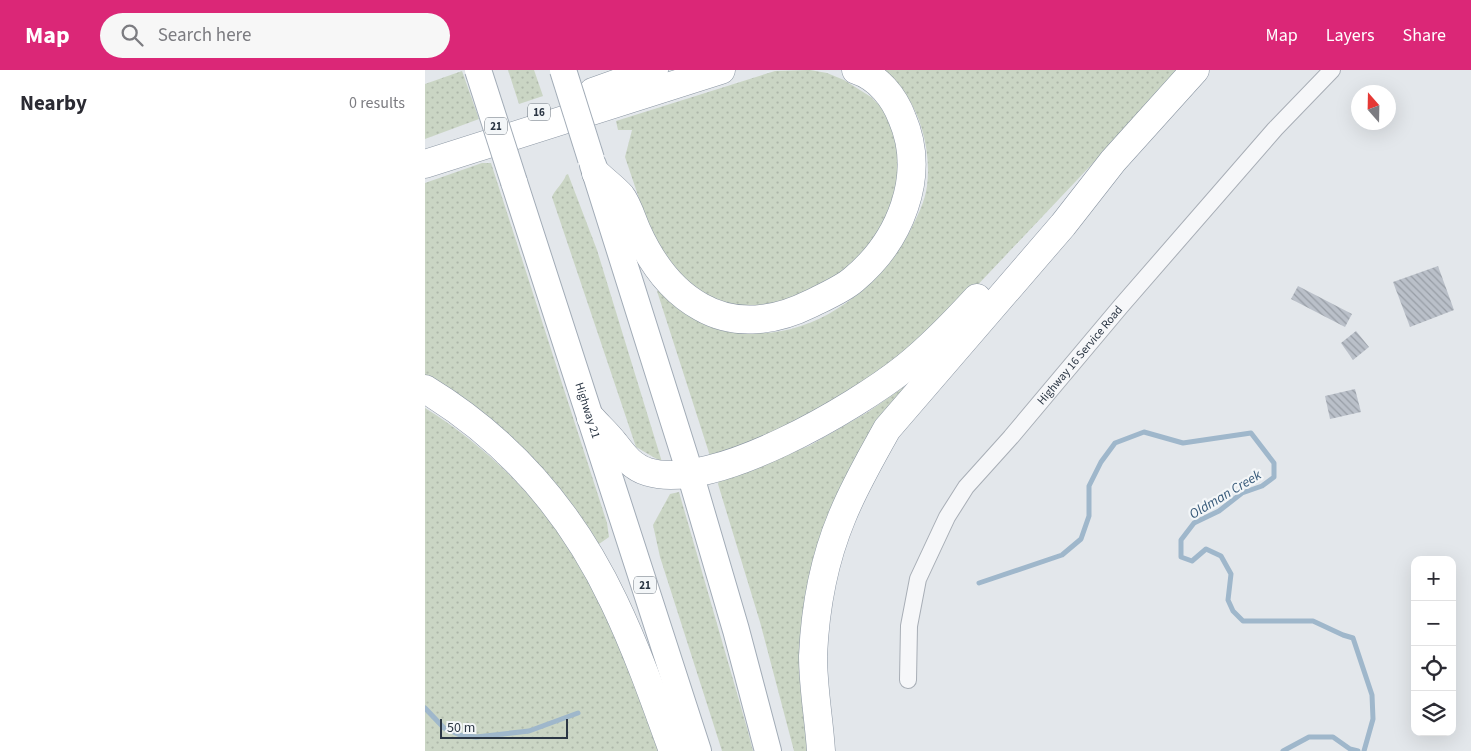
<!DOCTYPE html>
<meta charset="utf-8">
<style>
body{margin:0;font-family:"Source Sans 3",sans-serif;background:#f7f7f7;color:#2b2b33}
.controls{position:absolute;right:15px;bottom:15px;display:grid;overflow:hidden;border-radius:10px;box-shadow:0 5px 20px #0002}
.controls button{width:45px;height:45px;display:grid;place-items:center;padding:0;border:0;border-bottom:1px solid #e1e1e2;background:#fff;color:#2b2b33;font:25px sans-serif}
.compass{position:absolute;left:926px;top:15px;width:45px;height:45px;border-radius:50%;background:#fff;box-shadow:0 5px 20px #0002;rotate:340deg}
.scale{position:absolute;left:15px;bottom:12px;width:128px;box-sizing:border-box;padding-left:5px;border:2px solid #2b3644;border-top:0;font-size:14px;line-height:18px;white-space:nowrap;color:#2b3644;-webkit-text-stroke:4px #f3f6f8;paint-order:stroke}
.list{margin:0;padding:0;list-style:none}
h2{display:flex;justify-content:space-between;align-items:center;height:65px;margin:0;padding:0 20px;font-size:21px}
h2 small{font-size:16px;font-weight:400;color:#7c7c81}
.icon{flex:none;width:28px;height:28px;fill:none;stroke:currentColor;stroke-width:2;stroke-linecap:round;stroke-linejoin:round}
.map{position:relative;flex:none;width:1046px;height:681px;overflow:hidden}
header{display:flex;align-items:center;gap:30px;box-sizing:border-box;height:70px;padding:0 25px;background:#db2777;color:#fff}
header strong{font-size:24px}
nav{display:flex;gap:28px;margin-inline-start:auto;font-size:18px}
.search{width:350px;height:45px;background:#f7f7f7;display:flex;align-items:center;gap:12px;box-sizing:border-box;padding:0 18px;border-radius:28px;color:#7c7c81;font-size:19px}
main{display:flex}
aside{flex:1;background:#fff}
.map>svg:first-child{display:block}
.grass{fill:url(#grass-dots)}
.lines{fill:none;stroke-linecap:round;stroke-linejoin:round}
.stream{stroke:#9fb7cb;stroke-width:5}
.building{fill:url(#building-back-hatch)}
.street-casing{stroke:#a8aeb6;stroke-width:18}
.primary-casing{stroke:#a2acb7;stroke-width:28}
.highway-casing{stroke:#8a95a2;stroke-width:29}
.street{stroke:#f6f7f9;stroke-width:16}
.primary{stroke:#fff;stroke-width:26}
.highway{stroke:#fff;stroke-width:28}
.primary-bridge-casing{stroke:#a2acb7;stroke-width:28;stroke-linecap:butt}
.primary-bridge{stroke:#fff;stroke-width:26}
.labels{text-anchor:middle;stroke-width:4.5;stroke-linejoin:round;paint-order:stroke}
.shield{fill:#f3f6f8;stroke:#67707a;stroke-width:1}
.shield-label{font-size:11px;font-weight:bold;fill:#2b3644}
.street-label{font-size:12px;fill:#2b3644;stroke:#f3f6f8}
.water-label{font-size:14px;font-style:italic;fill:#355878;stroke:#f3f6f8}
</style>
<header>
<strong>Map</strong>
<div class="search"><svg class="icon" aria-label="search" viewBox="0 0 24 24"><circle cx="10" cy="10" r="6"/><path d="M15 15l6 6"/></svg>Search here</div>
<nav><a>Map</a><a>Layers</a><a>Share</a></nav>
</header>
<main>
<aside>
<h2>Nearby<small>0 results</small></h2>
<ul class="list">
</ul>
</aside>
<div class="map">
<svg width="1046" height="681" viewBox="0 0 1046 681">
<defs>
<pattern id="grass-dots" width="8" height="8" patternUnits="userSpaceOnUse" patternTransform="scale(1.25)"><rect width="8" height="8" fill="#cad5c4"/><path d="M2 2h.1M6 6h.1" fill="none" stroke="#aeb7aa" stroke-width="1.8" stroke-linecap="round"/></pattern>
<pattern id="building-back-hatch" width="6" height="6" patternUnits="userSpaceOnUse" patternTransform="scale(1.25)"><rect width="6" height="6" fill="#bac0c9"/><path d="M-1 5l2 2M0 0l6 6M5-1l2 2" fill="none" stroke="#979da5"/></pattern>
</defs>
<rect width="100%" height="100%" fill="#e3e7eb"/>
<g class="grass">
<polygon points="83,0 109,0 118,26 94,34"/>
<polygon points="385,0 402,3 419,10 446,27 469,50 477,72 471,138 433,195 370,232 322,237 297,233 275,224 260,212 232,176 221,149 200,87 207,60 193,60 191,51 350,1"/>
<path d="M 457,0 L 756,0 L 546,222 L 462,300 L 360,361 L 285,386 L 232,221 L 236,219 C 251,229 266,238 281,248 C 287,251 294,257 300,259 C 376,279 450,225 485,161 C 492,147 500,132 502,116 C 506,86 498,49 481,25 C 474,16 465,8 457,0 Z"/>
<polygon points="37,1 54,49 0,69 0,14"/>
<polygon points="57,93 66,93 182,453 184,467 174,474 156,450 0,308 0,113"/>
<path d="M 143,104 L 172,180 L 237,392 L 211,377 L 127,127 C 130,119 138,114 141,105 Z"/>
<polygon points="486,312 448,365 377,622 379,647 385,681 369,681 335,552 293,414 295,409 384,376 443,342"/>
<path d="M 0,338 C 84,390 150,469 191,559 C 196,572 200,585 204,598 C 214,626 223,653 233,681 L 0,681 Z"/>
<polygon points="254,422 322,658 328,681 297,681 235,487 228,455 245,424"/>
</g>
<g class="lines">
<g class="stream">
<polyline points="554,513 637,485 656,469 664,446 664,416 676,392 690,373 719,362 758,373 826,363 849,393 849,407 837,416 817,423 794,441 769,453 756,470 756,487 767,491 781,479 796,486 806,504 803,530 808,541 818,551 888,551 918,565 928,568 947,625 948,649 939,681"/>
<polyline points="0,638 19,658 35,665 51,667 104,661 153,643"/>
<polyline points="858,681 884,667 908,667 925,679 933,681"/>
</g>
</g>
<g class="building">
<polygon points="1013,196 1029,240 985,257 968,212"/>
<polygon points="873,216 927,244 920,257 866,229"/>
<polygon points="931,261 944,277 928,290 916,273"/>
<polygon points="930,319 936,342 905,349 900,326"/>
</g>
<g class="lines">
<defs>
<g id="street">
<path id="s1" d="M 483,610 L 484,556 L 493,509 L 522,447 L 541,417 L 586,367 L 696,236 L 850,59 L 907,0"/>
</g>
<g id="primary">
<polyline points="168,95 265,403 311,560 343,681"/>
<path id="s2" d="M 89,112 L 273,681"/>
</g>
<g id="highway">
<polyline points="168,22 229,0"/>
<polyline points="0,94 296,0"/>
<path d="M 171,103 C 179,111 189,118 196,126 C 203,135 207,150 212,161 C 226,192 245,220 276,237 C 311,257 351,251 385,234 C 399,227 416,220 428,210 C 475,171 502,106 477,48 C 469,27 453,7 431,0"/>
<path d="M 0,319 C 84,370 147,443 189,532 C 212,580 230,631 248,681"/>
<path d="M 166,348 C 174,357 182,364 189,373 C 199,386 207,397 223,402 C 288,422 431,337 481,297 C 507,276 530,252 552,228"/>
<path d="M 396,681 C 394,649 388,618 388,586 C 390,540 399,490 417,447 C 429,417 446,388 462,359 L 638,155 L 688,91 L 770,0"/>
</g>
</defs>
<use href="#street" class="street-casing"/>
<use href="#primary" class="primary-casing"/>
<use href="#highway" class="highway-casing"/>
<use href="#street" class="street"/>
<use href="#primary" class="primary"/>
<use href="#highway" class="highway"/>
<defs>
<g id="primary-bridge">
<polyline points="53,0 89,112"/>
<polyline points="138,0 166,89"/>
</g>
</defs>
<use href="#primary-bridge" class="primary-bridge-casing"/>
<use href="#primary-bridge" class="primary-bridge"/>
</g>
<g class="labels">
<g class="shield">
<rect x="103" y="33.5" width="22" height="17" rx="4"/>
<rect x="60" y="47.5" width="22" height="17" rx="4"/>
<rect x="209" y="506.5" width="22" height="17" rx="4"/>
</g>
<g class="shield-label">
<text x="114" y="46">16</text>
<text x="71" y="60">21</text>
<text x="220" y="519">21</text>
</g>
<g class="street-label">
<text dy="4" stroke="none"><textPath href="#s1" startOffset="380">Highway 16 Service Road</textPath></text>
<text dy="4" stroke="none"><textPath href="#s2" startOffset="240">Highway 21</textPath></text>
</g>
<g class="water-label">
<text transform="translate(800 424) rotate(-31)" y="5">Oldman Creek</text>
</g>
</g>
</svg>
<div class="controls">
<button>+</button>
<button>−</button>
<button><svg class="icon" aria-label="locate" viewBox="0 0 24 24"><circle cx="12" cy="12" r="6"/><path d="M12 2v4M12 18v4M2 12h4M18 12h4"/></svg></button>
<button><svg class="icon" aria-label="layers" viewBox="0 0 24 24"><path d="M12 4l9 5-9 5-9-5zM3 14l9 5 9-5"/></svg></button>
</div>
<svg class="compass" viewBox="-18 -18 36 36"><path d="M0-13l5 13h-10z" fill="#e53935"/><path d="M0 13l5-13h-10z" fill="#7c7c81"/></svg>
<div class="scale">50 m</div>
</div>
</main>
